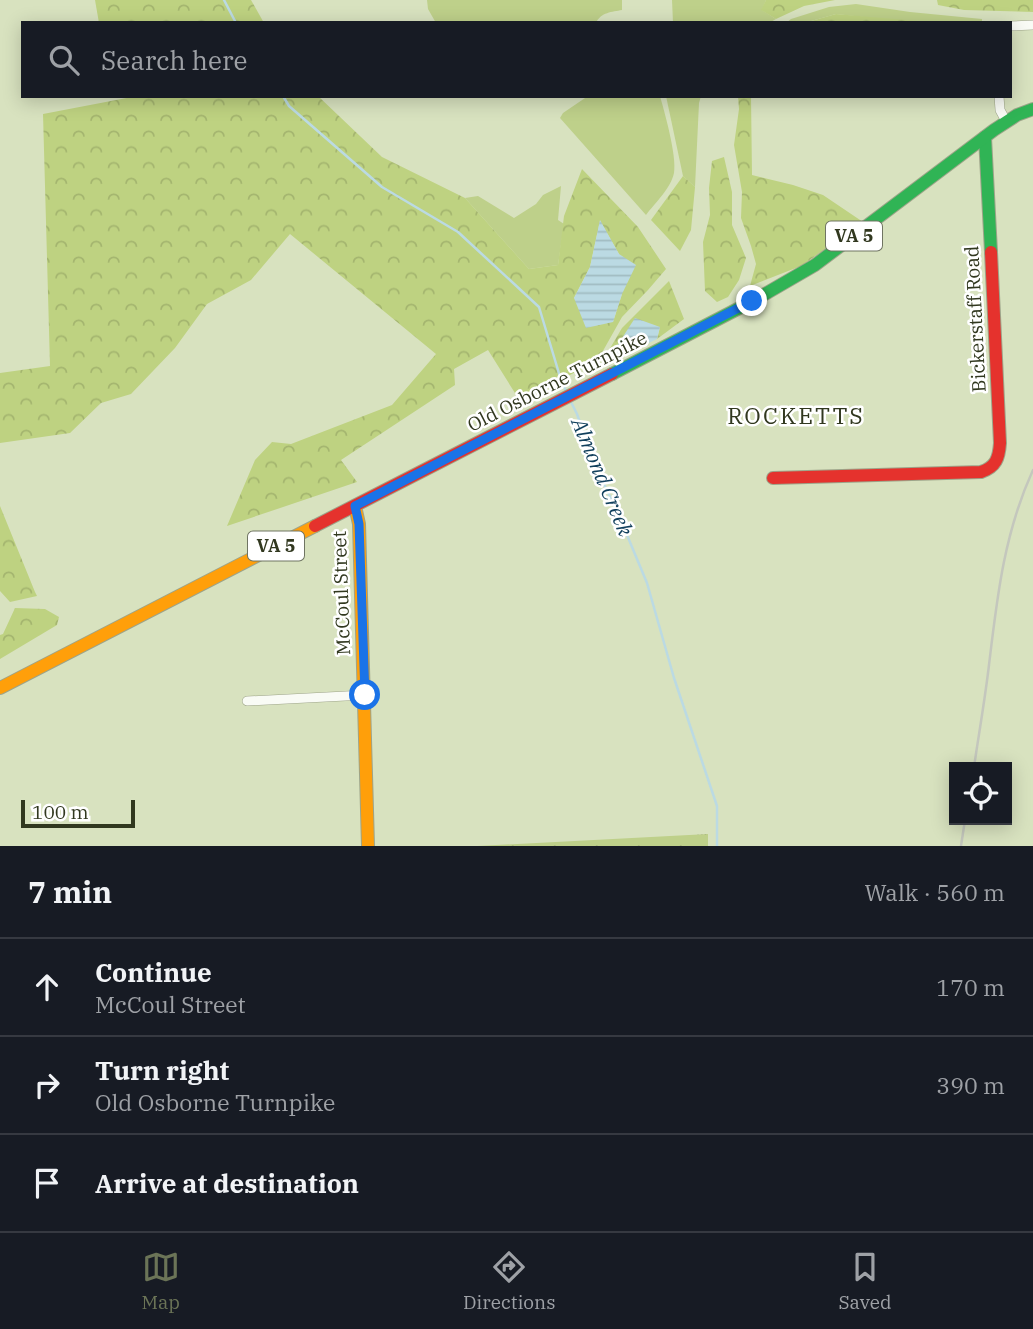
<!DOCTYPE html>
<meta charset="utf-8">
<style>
body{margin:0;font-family:"IBM Plex Serif",serif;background:#20242c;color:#f1f3f6}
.controls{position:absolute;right:21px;bottom:21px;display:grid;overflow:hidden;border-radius:0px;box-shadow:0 4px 18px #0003}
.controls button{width:63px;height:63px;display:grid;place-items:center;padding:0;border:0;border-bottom:2px solid #363941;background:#171b24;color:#f1f3f6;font:35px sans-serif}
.scale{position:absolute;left:21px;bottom:18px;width:114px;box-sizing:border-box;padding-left:7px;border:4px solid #31381f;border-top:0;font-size:19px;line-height:24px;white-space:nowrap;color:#31381f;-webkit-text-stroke:5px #fff;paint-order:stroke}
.stop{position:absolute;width:21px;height:21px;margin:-16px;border:5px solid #1a73e8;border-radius:50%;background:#fff}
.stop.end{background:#1a73e8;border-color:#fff;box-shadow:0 2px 7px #0008}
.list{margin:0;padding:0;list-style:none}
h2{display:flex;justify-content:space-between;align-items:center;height:91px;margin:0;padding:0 28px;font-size:30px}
h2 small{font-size:23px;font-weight:400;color:#9ea1a6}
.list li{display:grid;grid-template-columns:46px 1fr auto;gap:21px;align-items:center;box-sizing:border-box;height:98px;padding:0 28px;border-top:2px solid #363941}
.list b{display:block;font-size:26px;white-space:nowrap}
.list p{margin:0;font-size:23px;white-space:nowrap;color:#9ea1a6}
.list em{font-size:23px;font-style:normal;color:#9ea1a6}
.icon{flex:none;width:38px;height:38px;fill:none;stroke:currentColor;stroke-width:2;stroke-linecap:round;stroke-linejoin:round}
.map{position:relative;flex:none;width:1033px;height:846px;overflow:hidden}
.search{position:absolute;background:#171b24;box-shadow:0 4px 18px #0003;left:21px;right:21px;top:21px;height:77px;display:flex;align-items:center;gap:18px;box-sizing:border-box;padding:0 24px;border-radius:0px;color:#9ea1a6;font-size:26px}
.sheet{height:385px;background:#171b24}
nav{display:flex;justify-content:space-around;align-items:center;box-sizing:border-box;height:98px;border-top:2px solid #363941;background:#171b24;font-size:19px;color:#9ea1a6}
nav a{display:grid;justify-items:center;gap:4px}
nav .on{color:#6b7457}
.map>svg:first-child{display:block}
.grass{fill:#bed08a}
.forest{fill:url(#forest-crowns);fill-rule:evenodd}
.park{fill:url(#park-tufts)}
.water{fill:url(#water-rules)}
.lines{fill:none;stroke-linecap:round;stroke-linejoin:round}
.stream{stroke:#bbdae3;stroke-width:2.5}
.street-casing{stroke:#9da489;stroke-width:10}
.fast-casing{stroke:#9da489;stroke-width:14}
.slow-casing{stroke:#9da489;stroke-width:14}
.jam-casing{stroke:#9da489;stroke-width:14}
.street{stroke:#f9fbf5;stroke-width:9}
.fast{stroke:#30b455;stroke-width:12}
.slow{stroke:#ff9f0a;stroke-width:12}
.jam{stroke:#e5322d;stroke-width:12}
.rail{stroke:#c4c7bd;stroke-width:2.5}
.route{stroke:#1a73e8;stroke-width:9}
.labels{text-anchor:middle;stroke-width:5;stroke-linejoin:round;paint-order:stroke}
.shield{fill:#fff;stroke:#6f7462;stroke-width:2}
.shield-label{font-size:18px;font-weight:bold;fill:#31381f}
.street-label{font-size:19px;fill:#31381f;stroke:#fff}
.water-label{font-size:21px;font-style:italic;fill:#103f5c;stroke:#fff}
.quarter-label{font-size:23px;letter-spacing:2px;fill:#31381f;stroke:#fff}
</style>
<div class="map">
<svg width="1033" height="846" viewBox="0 0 1033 846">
<defs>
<pattern id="forest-crowns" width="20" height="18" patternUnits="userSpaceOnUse" patternTransform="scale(1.75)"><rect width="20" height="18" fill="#bed281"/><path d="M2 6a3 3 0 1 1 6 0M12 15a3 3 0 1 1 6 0" fill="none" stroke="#a4b56f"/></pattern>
<pattern id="park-tufts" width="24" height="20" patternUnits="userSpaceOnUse" patternTransform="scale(1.75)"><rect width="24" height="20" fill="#bed08a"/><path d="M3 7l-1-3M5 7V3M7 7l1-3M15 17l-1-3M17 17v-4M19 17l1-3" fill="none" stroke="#a4b377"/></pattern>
<pattern id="water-rules" width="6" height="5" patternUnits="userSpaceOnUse" patternTransform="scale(1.75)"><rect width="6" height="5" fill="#bbdae3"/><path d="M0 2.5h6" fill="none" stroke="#a1bcc2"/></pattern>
</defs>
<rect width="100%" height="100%" fill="#d8e2bf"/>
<g class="grass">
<path d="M 427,0 L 622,0 L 622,10 C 612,12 601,12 596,23 L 436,23 L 428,9 Z"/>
<polygon points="672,0 766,0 762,10 776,19 769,23 673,23"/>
<polygon points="856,4 910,12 982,19 982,23 919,23 836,14 804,23 786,23 791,19 829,7"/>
<path d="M 588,96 L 660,96 C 665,114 677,156 674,173 C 671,188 655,203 646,215 L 560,118 L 563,113 Z"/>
<polygon points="666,96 701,96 699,103 695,187 683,176"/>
<polygon points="561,186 558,220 564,224 558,265 529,269 465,198 478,196 514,218 536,204 543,195"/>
</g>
<g class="forest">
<polygon points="95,0 251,0 264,23 99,23"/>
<polygon points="766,0 835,0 804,6 776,19 761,10"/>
<polygon points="937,0 1033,0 1033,12 964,10 938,5"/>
<polygon points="836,14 918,21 919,23 804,23"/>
<path d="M 137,96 L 318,96 L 382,157 L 465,198 L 529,269 L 558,265 L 564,216 L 582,169 L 638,227 L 666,269 L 648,290 L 622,317 L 599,358 L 589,365 L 520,401 L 488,350 L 454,369 L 455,385 L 341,460 L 357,482 L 227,526 L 255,460 L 272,442 L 291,444 L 392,405 L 436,354 L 290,234 L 251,280 L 207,304 L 175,348 L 131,394 L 101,403 L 70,433 L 0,443 L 0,373 L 50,366 L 43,114 ZM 600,221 L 619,254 L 622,294 L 613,322 L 574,298 L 590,267 Z"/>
<polygon points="738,96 751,96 752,175 793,185 823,195 863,222 801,266 750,286 756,264 751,246 741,218 742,192 734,145 739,109"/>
<polygon points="724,157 732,192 732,225 746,258 739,280 728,297 717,302 705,291 703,242 710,215 709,188 712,161"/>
<polygon points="683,176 695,187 691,230 680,251 651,220"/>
<polygon points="669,281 684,319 657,339 660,327 615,348 620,357 609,360 609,350 622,328"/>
<polygon points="0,506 35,592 37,596 10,602 0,591"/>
<polygon points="15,608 45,609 59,617 57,625 0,659 0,635 3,634"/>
</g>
<polygon class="park" points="708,834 708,846 477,846"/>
<g class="water">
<polygon points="600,220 619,254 636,265 622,294 613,322 586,328 574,298 590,267"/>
<polygon points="635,318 660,327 657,339 620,357 615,349"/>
</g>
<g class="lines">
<g class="stream">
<polyline points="224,0 236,23"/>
<polyline points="283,96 289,106 382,187 458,232 539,307 561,380 566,391"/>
<polyline points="570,400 577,414 594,464 617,511 647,583 674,678 717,806 717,846"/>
</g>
<defs>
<g id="street">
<polyline points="1010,26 1033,25"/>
<polyline points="999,96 1000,110 1006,121"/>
<polyline points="247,701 365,695"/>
</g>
<g id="fast">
<polyline points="985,137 991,252"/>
<polyline points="612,374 753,301 815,265 994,130 1017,115 1033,109"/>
</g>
<g id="slow">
<polyline points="355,506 359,524 368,846"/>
<polyline points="0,688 315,526"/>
</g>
<g id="jam">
<path d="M 773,478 L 981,472 C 996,467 999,458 1000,443 L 991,252"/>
<polyline points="315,526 612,374"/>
</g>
</defs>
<use href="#street" class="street-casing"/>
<use href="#fast" class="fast-casing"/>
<use href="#slow" class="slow-casing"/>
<use href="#jam" class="jam-casing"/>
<use href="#street" class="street"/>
<use href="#fast" class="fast"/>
<use href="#slow" class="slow"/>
<use href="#jam" class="jam"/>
<g class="rail">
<path d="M 974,767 C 979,733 985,699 989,665 C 997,598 1004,533 1033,470"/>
<polyline points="961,846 965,820"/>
</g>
</g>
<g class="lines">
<polyline class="route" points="365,695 359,524 355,506 752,301"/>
</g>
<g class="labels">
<g class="shield">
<rect x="826" y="221.5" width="56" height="29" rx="5"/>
<rect x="248" y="531.5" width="56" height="29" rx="5"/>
</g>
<g class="shield-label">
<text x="854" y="242">VA 5</text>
<text x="276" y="552">VA 5</text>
</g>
<g class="street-label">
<text transform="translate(975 319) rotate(-93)" y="7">Bickerstaff Road</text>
<text transform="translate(557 381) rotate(-27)" y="7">Old Osborne Turnpike</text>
<text transform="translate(341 593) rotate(-92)" y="7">McCoul Street</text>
</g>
<g class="water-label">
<text transform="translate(602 477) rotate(67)" y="7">Almond Creek</text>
</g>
<g class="quarter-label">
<text x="796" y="424">ROCKETTS</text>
</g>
</g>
</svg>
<div class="controls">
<button><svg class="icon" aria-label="locate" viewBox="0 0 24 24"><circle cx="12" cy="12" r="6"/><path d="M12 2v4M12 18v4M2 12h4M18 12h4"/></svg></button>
</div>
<div class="scale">100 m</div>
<div class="stop" style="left:365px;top:695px"></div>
<div class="stop end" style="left:752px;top:301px"></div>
<div class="search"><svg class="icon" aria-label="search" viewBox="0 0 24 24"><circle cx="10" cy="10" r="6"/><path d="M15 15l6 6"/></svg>Search here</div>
</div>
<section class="sheet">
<h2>7 min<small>Walk · 560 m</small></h2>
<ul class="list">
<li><svg class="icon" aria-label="ahead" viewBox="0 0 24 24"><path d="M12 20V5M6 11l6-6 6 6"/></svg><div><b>Continue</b><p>McCoul Street</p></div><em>170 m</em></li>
<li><svg class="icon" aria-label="right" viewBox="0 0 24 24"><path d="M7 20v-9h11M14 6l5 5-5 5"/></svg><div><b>Turn right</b><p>Old Osborne Turnpike</p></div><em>390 m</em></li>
<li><svg class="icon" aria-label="arrive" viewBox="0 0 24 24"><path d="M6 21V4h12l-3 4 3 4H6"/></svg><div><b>Arrive at destination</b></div></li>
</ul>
</section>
<nav>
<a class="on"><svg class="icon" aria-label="map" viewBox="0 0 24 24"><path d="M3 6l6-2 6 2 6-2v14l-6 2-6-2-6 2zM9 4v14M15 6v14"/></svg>Map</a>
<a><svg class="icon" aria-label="directions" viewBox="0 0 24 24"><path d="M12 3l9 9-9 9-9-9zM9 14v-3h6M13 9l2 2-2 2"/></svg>Directions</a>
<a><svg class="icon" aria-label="saved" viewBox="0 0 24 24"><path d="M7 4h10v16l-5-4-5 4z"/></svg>Saved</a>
</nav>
